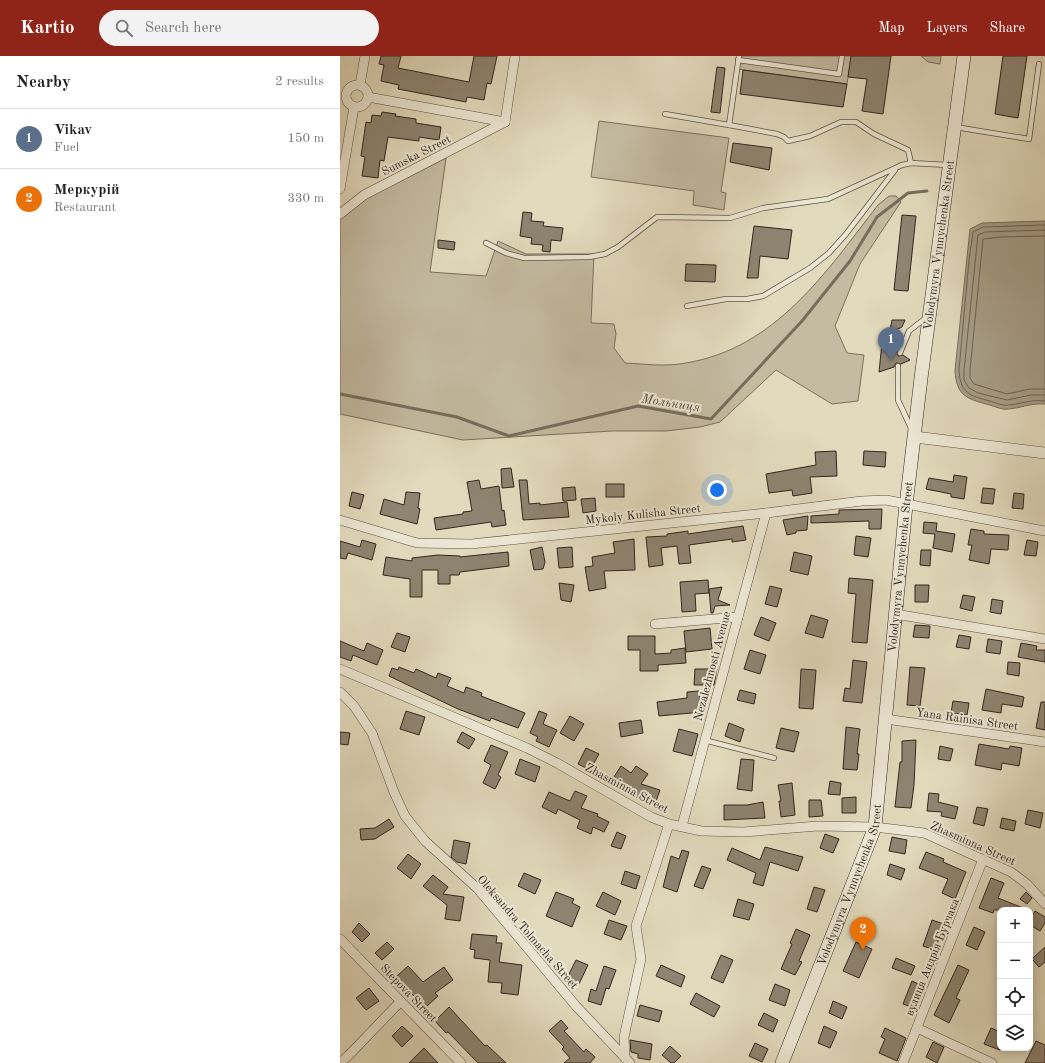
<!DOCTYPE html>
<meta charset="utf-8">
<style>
body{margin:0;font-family:"Old Standard TT",serif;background:#f2f2f2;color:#222}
.controls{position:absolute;right:12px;bottom:12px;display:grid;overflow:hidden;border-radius:8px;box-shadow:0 2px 10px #0003}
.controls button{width:36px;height:36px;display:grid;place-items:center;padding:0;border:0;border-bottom:1px solid #e0e0e0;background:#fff;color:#222;font:20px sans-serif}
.you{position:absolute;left:377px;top:434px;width:14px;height:14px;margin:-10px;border:3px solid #fff;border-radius:50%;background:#1a73e8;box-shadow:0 0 0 6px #1a73e833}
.badge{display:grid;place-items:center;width:26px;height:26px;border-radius:50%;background:#8f2418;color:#fff;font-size:13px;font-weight:700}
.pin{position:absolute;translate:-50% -33px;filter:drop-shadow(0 1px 2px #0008)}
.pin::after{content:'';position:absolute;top:21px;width:14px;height:12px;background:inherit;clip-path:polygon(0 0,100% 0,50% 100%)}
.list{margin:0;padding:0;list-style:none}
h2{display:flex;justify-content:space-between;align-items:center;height:52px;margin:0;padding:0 16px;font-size:17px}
h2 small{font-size:13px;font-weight:400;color:#767676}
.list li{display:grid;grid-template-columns:26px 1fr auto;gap:12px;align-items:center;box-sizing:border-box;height:60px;padding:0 16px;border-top:1px solid #e0e0e0}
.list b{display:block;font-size:15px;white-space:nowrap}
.list p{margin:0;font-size:13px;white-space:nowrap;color:#767676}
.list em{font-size:13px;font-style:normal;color:#767676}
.icon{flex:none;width:22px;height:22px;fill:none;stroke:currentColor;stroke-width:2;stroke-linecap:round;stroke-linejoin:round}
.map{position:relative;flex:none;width:705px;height:1007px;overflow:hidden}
header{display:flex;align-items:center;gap:24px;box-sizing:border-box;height:56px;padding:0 20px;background:#8f2418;color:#fff}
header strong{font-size:19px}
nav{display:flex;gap:22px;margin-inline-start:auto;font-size:14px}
.search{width:280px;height:36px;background:#f2f2f2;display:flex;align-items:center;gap:10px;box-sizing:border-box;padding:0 14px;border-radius:22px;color:#767676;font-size:15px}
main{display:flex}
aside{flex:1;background:#fff}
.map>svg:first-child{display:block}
.green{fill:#c4bba2;stroke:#7b7060}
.water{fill:#a69d87;stroke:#786d5d}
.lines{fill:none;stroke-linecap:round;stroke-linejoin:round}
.shore{stroke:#6c6253;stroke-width:1}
.stream{stroke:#786d5d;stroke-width:3}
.building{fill:#8e8471;stroke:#32261f}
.service-casing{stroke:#5e5346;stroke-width:6}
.minor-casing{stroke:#5e5346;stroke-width:10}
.tertiary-casing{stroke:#5e5346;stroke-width:12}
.secondary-casing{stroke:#32261f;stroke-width:14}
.service{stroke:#ece7d4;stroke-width:4.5}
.minor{stroke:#ece7d4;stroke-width:9}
.tertiary{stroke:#ece7d4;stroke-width:11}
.secondary{stroke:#ece7d4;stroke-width:13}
.labels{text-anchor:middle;stroke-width:4;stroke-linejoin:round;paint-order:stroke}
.street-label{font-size:12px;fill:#32261f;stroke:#ece7d4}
.water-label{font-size:13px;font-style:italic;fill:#554a3e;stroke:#ece7d4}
</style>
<header>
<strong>Kartio</strong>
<div class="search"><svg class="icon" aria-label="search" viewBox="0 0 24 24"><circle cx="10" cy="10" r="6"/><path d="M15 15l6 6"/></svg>Search here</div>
<nav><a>Map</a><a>Layers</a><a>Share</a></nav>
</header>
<main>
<aside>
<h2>Nearby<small>2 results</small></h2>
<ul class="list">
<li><span class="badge" style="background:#5c6f8a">1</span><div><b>Vikav</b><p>Fuel</p></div><em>150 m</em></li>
<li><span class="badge" style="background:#e8710a">2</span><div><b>Меркурій</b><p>Restaurant</p></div><em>330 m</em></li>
</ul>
</aside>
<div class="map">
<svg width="705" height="1007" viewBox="0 0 705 1007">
<rect width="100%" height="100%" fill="#e2dabd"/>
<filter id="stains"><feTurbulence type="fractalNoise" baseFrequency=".005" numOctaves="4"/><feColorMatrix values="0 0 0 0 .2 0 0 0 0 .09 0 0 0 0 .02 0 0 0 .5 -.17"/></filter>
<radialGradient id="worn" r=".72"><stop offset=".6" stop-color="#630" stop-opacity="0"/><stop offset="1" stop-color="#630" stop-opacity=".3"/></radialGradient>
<g class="green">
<polygon points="400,0 511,0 507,28 397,13"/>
<polygon points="581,0 601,0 600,8 588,6"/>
<polygon points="259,65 389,82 381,136 386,137 384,154 353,149 354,135 251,121"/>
<path d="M 106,102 L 90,216 L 146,220 L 158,185 L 186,198 L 254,198 L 251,267 L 274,268 L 276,278 L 274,292 L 285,307 C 305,308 326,311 346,307 C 436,292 486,216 538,149 L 549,140 L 556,140 L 561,146 L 520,208 L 495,270 L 507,297 L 524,299 L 518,345 L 492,348 L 436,314 L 380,366 L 360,371 L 326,375 L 272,375 L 123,384 L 0,358 L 0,163 L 26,142 Z"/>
</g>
<path class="water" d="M 705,165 L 705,348 C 689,347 682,352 668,353 C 663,354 656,351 650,349 C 627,343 616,340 615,314 L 630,173 L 642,167 Z"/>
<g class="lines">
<g class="shore">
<path d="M 705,169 L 643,171 L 633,176 L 629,204 L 619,314 C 620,337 630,340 650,345 C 656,347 663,350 668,349 C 683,348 689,343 705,345"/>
<polyline points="705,174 645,176 638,179 624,314 624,324 629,332 638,337 667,344 691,339 705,339"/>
<polyline points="705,180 661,181 643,183 630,314 630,322 634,328 667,338 690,333 705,333"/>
</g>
<polyline class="stream" points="0,338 117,361 169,380 298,350 371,363 462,265 510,205 537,161 568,137 587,135"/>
</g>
<g class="building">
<polygon points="41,0 61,0 58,12 129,26 134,0 157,0 151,28 147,27 144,44 127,41 126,46 58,33 59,29 41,25 44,9 39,8"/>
<polygon points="511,0 551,0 543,58 522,55 527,23 508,21"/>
<polygon points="663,0 687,0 678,62 655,58"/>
<polygon points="377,11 385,12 380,57 371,56"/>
<polygon points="403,14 507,28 503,51 400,38"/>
<polygon points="42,56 56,58 55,60 76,63 76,67 101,71 99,84 79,81 79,85 48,81 44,105 40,104 38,122 22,120 25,101 21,100 26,66 31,67 32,59 41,60"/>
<polygon points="393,87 432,92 429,114 390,106"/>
<polygon points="183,156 192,157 191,165 204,166 203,170 223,172 221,185 211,184 210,196 202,195 203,189 191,188 192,182 180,180"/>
<polygon points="562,159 576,160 568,235 554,234"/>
<polygon points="414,170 452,174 448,203 420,200 418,222 407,222"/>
<polygon points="98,184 115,186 114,194 98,192"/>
<polygon points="346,208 376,209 375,226 345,225"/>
<polygon points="552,264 565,264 562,271 556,274 550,274"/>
<polygon points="542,287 557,295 558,300 563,299 570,304 561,308 556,307 554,311 539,316"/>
<polygon points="496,395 497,420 470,421 472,437 453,440 452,434 429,437 426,418 476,409 475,396"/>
<polygon points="524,395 546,396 545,411 523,409"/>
<polygon points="171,412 174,431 162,432 161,413"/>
<polygon points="614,419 627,421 624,443 611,441 611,438 586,433 589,422 613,426"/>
<polygon points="139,424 141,433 159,430 162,455 164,454 166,469 152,471 151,466 96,474 94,462 123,458 123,456 132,455 127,426"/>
<polygon points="179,424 187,424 189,448 200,447 200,449 227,446 229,461 183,464"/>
<rect x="266" y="428" width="18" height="13"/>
<polygon points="235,431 236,444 223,445 222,432"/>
<polygon points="643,432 655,433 653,448 641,447"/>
<polygon points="12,436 24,439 20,453 9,450"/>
<polygon points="66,436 80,437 78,452 80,453 77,468 40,458 44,443 64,449"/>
<polygon points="674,437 684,438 683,453 672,452"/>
<polygon points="255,442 256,455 243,457 241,443"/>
<polygon points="542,453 541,473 529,473 529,465 471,467 471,460 499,458 499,454"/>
<polygon points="468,460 467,474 456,475 456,477 447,479 443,464"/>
<polygon points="584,466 597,467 596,475 615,478 612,496 593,492 595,478 583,477"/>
<polygon points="403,470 406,484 392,486 392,483 349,489 351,507 339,508 337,490 321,492 323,509 309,511 306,481 327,480 327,478 348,475 348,478"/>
<polygon points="631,473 644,475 644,478 669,479 668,494 651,493 649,508 629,504 632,489 628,489"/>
<polygon points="516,480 531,482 528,501 514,499"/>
<polygon points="294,483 295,514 264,515 266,532 249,535 245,511 253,510 252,501 275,497 273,486"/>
<polygon points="22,484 36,488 32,504 8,497 6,503 0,502 0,485 20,491"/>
<polygon points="687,484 698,486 696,500 684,499"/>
<polygon points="202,491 205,506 203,513 194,514 190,494"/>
<polygon points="232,491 233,511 219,512 217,492"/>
<polygon points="581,494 591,494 590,510 580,509"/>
<polygon points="168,496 169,510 120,516 119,519 110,519 110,528 98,528 98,514 82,514 82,541 70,541 70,523 43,519 46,501 72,505 72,502 98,499 120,500 120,501"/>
<polygon points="454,496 472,500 468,519 450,515"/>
<polygon points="509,522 533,524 527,587 512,586 516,538 508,537"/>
<polygon points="368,524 369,537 355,538 356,555 342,556 340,526"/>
<polygon points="219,527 234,529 231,546 221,544"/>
<polygon points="575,529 589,529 588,546 575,546"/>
<polygon points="430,530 442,533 437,551 425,548"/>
<polygon points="382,531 378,544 390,549 375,550 373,557 371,557 369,533"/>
<polygon points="623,539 635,541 632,555 620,552"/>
<polygon points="652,543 663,545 661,558 650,556"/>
<polygon points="471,559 488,564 483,582 465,577"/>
<polygon points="421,561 436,567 429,585 414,579"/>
<polygon points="575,569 590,570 589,582 573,581"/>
<polygon points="370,572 372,593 346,596 344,575"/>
<polygon points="57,577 70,581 65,596 51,591"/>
<polygon points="619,579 631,581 629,593 616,591"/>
<polygon points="288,580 315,580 315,598 331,597 331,594 345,592 346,607 318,609 318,615 300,615 300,594 288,594"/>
<polygon points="648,583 662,585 660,598 646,596"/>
<polygon points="0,585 24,595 27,587 43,594 37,609 13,599 11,605 0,601"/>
<polygon points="681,587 697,590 696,594 705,594 705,606 678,601"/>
<polygon points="410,594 426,599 420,618 404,613"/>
<polygon points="513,604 527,606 522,647 503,645 505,632 510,633"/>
<polygon points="668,606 680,607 679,620 667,618"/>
<polygon points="59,611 74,617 76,613 96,622 98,617 111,622 107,630 124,637 126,631 142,637 141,640 185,657 178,672 151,662 150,665 118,653 49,620 52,612 58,614"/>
<polygon points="570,611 585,612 580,650 567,649"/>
<polygon points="355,613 377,613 374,629 354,629"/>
<polygon points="461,613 476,614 473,653 459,652"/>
<polygon points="646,633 684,641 682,651 662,648 661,657 642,654"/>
<polygon points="400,634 416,638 414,648 397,644"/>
<polygon points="359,635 362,656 319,660 317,646 347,642 347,636"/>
<polygon points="613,645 629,647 627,659 611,657"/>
<polygon points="701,646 705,646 705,674 696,672"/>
<polygon points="66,655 85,661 79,679 60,673"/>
<polygon points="199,655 207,658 203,668 217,674 209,691 196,685 198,681 190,677"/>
<polygon points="230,660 244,668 234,685 220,677"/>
<polygon points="301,664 303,677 281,681 279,667"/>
<polygon points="389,667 404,673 400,686 385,680"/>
<polygon points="506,671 520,673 517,698 519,698 517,714 503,713"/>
<polygon points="441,672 459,676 454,696 436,692"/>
<polygon points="339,673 358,678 352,700 333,695"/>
<polygon points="0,676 10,677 8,689 0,688"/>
<polygon points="122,676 135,683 129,693 117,686"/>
<polygon points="576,684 574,729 571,752 555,751 560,706 562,706 562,685"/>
<polygon points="639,688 669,693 670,690 682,692 679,710 662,707 661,714 635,709"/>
<polygon points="151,689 168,696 158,719 161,721 155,733 143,727 151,709 144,705"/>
<polygon points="600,690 613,693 610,705 598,703"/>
<polygon points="246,692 259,698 250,714 238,708"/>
<polygon points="180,703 200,711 195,726 175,718"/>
<polygon points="401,703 414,704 412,735 397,733"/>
<polygon points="281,710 291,717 296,710 308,718 301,728 320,734 315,748 299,743 272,724"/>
<polygon points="490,725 501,727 500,739 488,738"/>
<polygon points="452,727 455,759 441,761 439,745 441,745 438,729"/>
<polygon points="235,735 247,740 241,752 258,758 257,760 269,766 264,776 253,771 251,778 237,772 240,764 218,753 216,758 202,751 209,736 230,745"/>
<polygon points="589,737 599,738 598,746 618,751 615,763 601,760 602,756 587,755"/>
<polygon points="516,741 516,757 502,757 502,742"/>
<polygon points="469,744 481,744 483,760 469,761"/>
<polygon points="423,746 425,762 384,764 384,749 407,749"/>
<polygon points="637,751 648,753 644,770 633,767"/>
<polygon points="688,754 703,757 700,772 685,768"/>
<polygon points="662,762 676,765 674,775 660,772"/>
<polygon points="49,763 54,771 35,783 21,784 20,773 35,772"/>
<polygon points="277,776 286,780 281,793 271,790"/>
<polygon points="485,778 499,783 493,797 480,792"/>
<polygon points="552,781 567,784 565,798 549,795"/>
<polygon points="114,784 130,787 126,808 117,806 111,801"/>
<polygon points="425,791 463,801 458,815 430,806 423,830 413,827 416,817 387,804 392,792 420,804"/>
<polygon points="342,794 349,796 337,836 323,831 331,800 339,803"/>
<polygon points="586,796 604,803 603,806 626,816 615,843 602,837 608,823 579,812"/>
<polygon points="68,798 81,808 71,823 57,812"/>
<polygon points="550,808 565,813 561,824 547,819"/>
<polygon points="362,810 371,813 363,833 354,830"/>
<polygon points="285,815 300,820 296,833 281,828"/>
<polygon points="184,817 201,824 195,838 178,830"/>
<polygon points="93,819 108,831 103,838 124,841 120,865 105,863 107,849 83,830"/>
<polygon points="651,822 664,827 658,842 688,854 654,854 653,857 639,852"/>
<polygon points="474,831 485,834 477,856 467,853"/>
<polygon points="216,836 234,843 232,847 240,851 232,871 206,860"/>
<polygon points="263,836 281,845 275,859 256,850"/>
<polygon points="686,836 692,842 687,848 680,843"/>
<polygon points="398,843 414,848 409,864 393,860"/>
<polygon points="695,855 705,861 705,867 700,875 690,869 690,864"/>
<polygon points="269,864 287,870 281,884 264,878"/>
<polygon points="592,864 604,868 595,894 583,890"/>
<polygon points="19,867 30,878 22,886 12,876"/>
<polygon points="634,871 645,876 637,894 626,889"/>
<polygon points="456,873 470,879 459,905 462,906 455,919 441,913 452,888 450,887"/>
<polygon points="132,878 157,880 156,887 162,887 159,906 182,909 178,939 161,937 162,927 148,926 150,904 134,902 135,894 130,893"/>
<polygon points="47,886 54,893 42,904 35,897"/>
<polygon points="516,886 532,893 519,922 503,915"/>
<polygon points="705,891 705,906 699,911 692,903"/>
<polygon points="381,899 393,904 383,927 371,922"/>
<polygon points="556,902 575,910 571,919 552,912"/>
<polygon points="236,904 248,909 239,928 227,922"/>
<polygon points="321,909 345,920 341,931 316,920"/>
<polygon points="618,909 629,914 616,942 620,944 609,967 594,959"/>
<polygon points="68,910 83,926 104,911 113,924 95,937 98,940 85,952 56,921"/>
<polygon points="264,910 276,914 269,933 266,932 261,949 248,945 251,933 256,935"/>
<polygon points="572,925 585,931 576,953 563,948"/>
<polygon points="435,928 450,934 445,950 429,944"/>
<polygon points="29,932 39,945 26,954 16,942"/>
<polygon points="356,937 380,950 374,961 350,948"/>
<polygon points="493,945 507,951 502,963 489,957"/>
<polygon points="300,949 322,955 319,966 297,960"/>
<polygon points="109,951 145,990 147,989 166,1007 138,1007 108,976 106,977 95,965"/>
<polygon points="424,957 438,964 433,976 418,969"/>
<polygon points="221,964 228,972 224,975 244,996 246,993 255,1001 250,1007 224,1007 230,1002 222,993 224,991 209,975"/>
<polygon points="62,970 73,980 62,991 52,980"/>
<polygon points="484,970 497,976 490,992 478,987"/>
<polygon points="545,972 566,982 557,1005 539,997 545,983 541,981"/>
<polygon points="651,972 660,976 660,994 644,988"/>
<polygon points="290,984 312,988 310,1004 298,1002 298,998 291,996"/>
<polygon points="696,985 705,989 705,1007 685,1007"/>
<polygon points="593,986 604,991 597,1007 586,1001"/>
<polygon points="415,987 428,993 422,1006 409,1000"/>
<polygon points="330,990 341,1000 334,1007 331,1007 322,999"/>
<polygon points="84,992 98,1007 69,1007"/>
</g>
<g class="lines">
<defs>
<g id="service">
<polyline points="398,4 499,18 502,0"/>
<polyline points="325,58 389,69 399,0"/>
<polyline points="389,69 437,78 444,81 448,85 470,80 501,66 516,66 534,78 568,94 571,107"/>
<polyline points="615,71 689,83 699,8"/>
<polyline points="146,187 166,197 184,202 249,201 265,198 278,191 317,161 390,162 423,152 488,143 562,109 571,107 608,109"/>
<polyline points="347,250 386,243 407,243 423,240 470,212 489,197 506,178 555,114"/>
<polyline points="560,297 569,275 587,261"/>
<polyline points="558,310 558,344 571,372"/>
<polyline points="364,684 434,702"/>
</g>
<g id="minor">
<circle cx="17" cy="40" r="11"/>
<polyline points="20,29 25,0"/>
<polyline points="28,41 165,66"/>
<polyline points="165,66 175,0"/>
<polyline points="0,133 14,51"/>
<polyline points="0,158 24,139 165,66"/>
<polyline points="0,464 77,487 131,488 426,457 522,445 546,444 705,475"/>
<polyline points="555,558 705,583"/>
<polyline points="315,568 398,561"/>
<polyline points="0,613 187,692 217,707 311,761 329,768 361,775 404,776 478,770 535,771 584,777 671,816 687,828 705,848"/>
<polyline points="0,636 14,650 32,677 54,736 65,760 85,785 138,833 236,950 290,1007"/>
<polyline points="546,663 705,686"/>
<polyline points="342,770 426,457"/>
<polyline points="0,883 121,1007"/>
<polyline points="577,972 652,1007"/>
<polyline points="285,1002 284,981 301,903 296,870 329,768"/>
<polyline points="0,1007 8,1000 60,946"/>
<polyline points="563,1007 643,803"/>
</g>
<polyline id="tertiary" points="575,381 705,397"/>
<g id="secondary">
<path id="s1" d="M 442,1007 L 535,771 L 566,449 L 581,322 L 624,0"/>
</g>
</defs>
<use href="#service" class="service-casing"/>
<use href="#minor" class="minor-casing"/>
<use href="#tertiary" class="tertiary-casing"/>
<use href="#secondary" class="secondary-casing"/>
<use href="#service" class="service"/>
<use href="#minor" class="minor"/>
<use href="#tertiary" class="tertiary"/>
<use href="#secondary" class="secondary"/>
</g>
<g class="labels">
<g class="street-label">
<text transform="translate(76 99) rotate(-27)" y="4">Sumska Street</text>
<text dy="4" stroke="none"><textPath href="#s1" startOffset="839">Volodymyra Vynnychenka Street</textPath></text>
<text transform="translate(303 458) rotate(-6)" y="4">Mykoly Kulisha Street</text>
<text dy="4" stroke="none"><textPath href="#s1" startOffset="515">Volodymyra Vynnychenka Street</textPath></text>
<text transform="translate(372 610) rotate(-75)" y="4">Nezalezhnosti Avenue</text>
<text transform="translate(627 663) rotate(8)" y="4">Yana Rainisa Street</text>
<text transform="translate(287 732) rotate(28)" y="4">Zhasminna Street</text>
<text transform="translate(633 787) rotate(24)" y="4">Zhasminna Street</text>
<text dy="4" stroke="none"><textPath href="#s1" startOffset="191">Volodymyra Vynnychenka Street</textPath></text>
<text transform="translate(188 876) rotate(49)" y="4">Oleksandra Tolmacha Street</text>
<text transform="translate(592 901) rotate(-68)" y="4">вулиця Андрія Бурчака</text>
<text transform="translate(69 937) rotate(46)" y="4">Stepova Street</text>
</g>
<g class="water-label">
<text transform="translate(331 346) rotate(9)" y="5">Мольниця</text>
</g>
</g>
<rect width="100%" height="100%" filter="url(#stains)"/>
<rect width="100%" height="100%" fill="url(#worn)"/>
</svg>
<div class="controls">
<button>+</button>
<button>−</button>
<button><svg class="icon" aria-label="locate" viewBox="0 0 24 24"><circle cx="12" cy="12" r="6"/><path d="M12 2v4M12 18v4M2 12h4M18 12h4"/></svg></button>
<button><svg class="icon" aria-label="layers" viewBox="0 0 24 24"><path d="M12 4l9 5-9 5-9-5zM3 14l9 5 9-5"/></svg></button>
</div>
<div class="you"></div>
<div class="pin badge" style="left:551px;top:304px;background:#5c6f8a">1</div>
<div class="pin badge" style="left:523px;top:894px;background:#e8710a">2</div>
</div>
</main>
